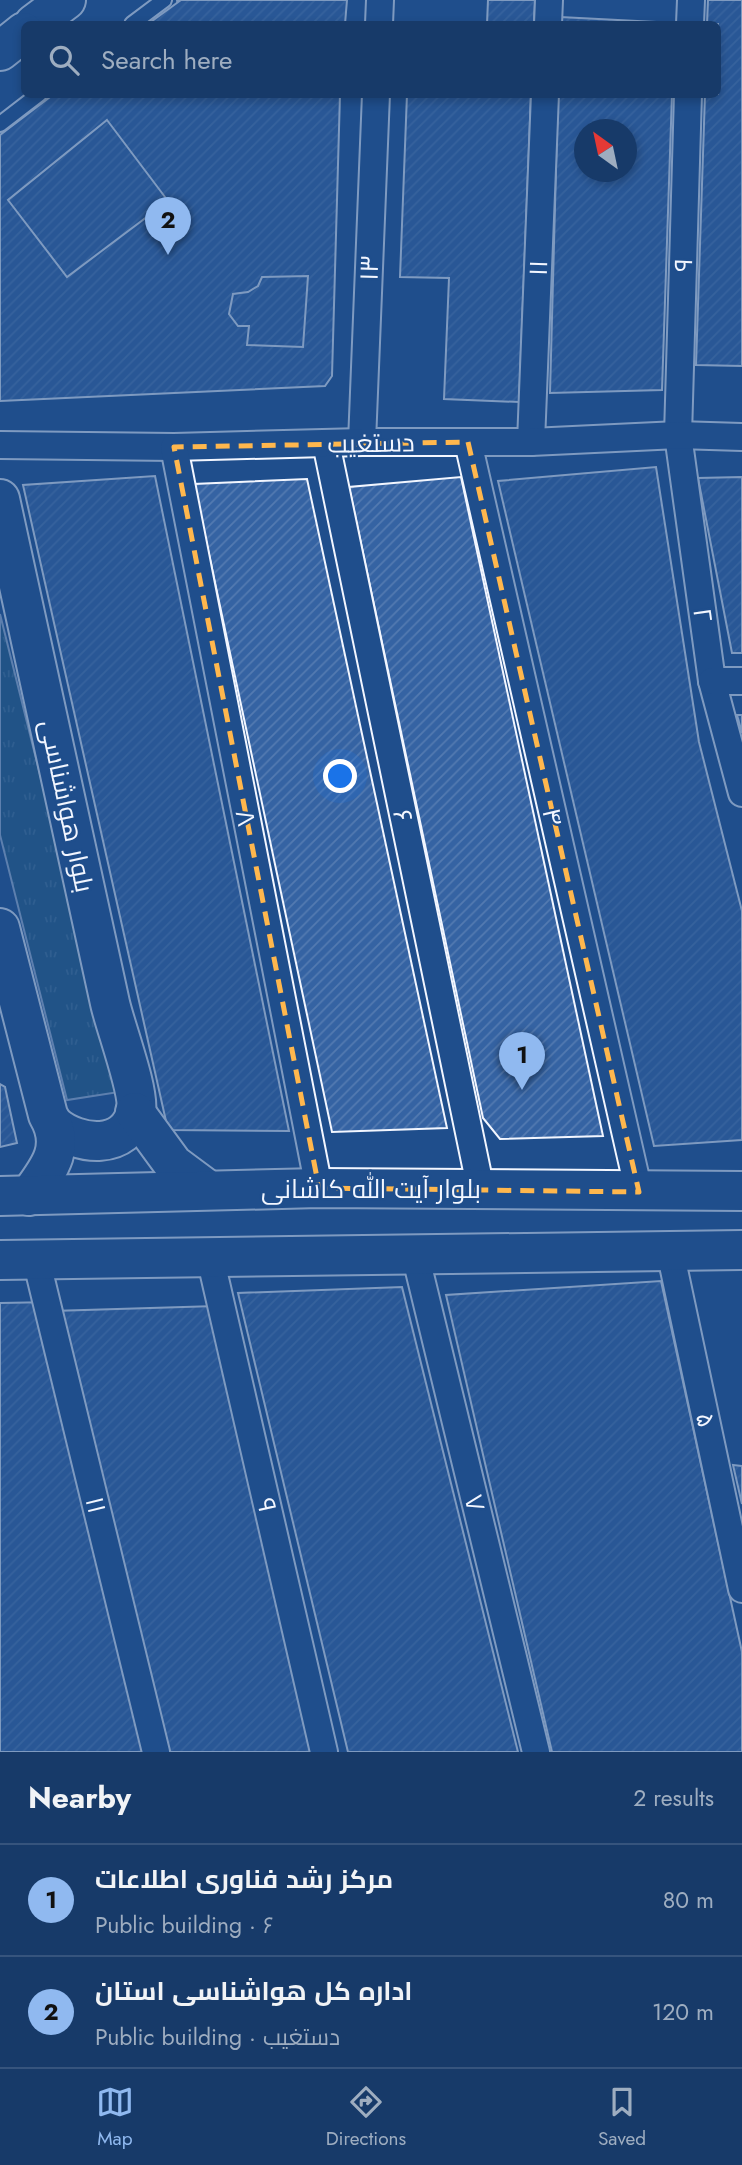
<!DOCTYPE html>
<meta charset="utf-8">
<style>
body{margin:0;font-family:Jost,Cairo,sans-serif;background:#20416f;color:#f1f3f6}
.compass{position:absolute;left:574px;top:119px;width:63px;height:63px;border-radius:50%;background:#173a69;box-shadow:0 4px 10px #0003;rotate:327deg}
.you{position:absolute;left:341px;top:777px;width:24px;height:24px;margin:-18px;border:5px solid #fff;border-radius:50%;background:#1a73e8;box-shadow:0 0 0 10px #1a73e833}
.badge{display:grid;place-items:center;width:46px;height:46px;border-radius:50%;background:#90b9f0;color:#111;font-size:23px;font-weight:700}
.pin{position:absolute;translate:-50% -58px;filter:drop-shadow(0 2px 4px #0008)}
.pin::after{content:'';position:absolute;top:37px;width:24px;height:21px;background:inherit;clip-path:polygon(0 0,100% 0,50% 100%)}
.list{margin:0;padding:0;list-style:none}
h2{display:flex;justify-content:space-between;align-items:center;height:91px;margin:0;padding:0 28px;font-size:30px}
h2 small{font-size:23px;font-weight:400;color:#9eadc0}
.list li{display:grid;grid-template-columns:46px 1fr auto;gap:21px;align-items:center;box-sizing:border-box;height:112px;padding:0 28px;border-top:2px solid #36547d}
.list b{display:block;font-size:26px;white-space:nowrap}
.list p{margin:0;font-size:23px;white-space:nowrap;color:#9eadc0}
.list em{font-size:23px;font-style:normal;color:#9eadc0}
.icon{flex:none;width:38px;height:38px;fill:none;stroke:currentColor;stroke-width:2;stroke-linecap:round;stroke-linejoin:round}
.map{position:relative;flex:none;width:742px;height:1752px;overflow:hidden}
.search{position:absolute;background:#173a69;box-shadow:0 4px 10px #0003;left:21px;right:21px;top:21px;height:77px;display:flex;align-items:center;gap:18px;box-sizing:border-box;padding:0 24px;border-radius:10px;color:#9eadc0;font-size:26px}
.sheet{height:315px;background:#173a69}
nav{display:flex;justify-content:space-around;align-items:center;box-sizing:border-box;height:98px;border-top:2px solid #36547d;background:#173a69;font-size:19px;color:#9eadc0}
nav a{display:grid;justify-items:center;gap:4px}
nav .on{color:#90b9f0}
.map>svg:first-child{display:block}
.grass{fill:url(#grass-tufts);stroke:#a8bbd7;stroke-width:2}
.building{fill:url(#building-hatch);stroke:#f2f6ff;stroke-width:2;fill-rule:evenodd}
.lines{fill:none;stroke-linecap:round;stroke-linejoin:round}
.service-casing{stroke:#f2f6ff;stroke-width:18}
.minor-casing{stroke:#f2f6ff;stroke-width:30}
.secondary-casing{stroke:#f2f6ff;stroke-width:42}
.primary-casing{stroke:#f2f6ff;stroke-width:42}
.service{stroke:#1f4e8c;stroke-width:14}
.minor{stroke:#1f4e8c;stroke-width:26}
.secondary{stroke:#1f4e8c;stroke-width:38}
.primary{stroke:#1f4e8c;stroke-width:38}
.marked{fill:none;stroke:#ffb74d;stroke-width:5;stroke-dasharray:14 9;stroke-linejoin:round}
.labels{text-anchor:middle;stroke-width:5;stroke-linejoin:round;paint-order:stroke}
.street-label{font-size:26px;fill:#f2f6ff;stroke:#1f4e8c}
</style>
<div class="map">
<svg width="742" height="1752" viewBox="0 0 742 1752">
<defs>
<pattern id="grass-tufts" width="24" height="20" patternUnits="userSpaceOnUse" patternTransform="scale(1.75)"><rect width="24" height="20" fill="#245a82"/><path d="M3 7l-1-3M5 7V3M7 7l1-3M15 17l-1-3M17 17v-4M19 17l1-3" fill="none" stroke="#447295"/></pattern>
<pattern id="building-hatch" width="6" height="6" patternUnits="userSpaceOnUse" patternTransform="scale(1.75)"><rect width="6" height="6" fill="#3563a3"/><path d="M-1 1l2-2M0 6l6-6M5 7l2-2" fill="none" stroke="#537ab1"/></pattern>
</defs>
<rect width="100%" height="100%" fill="#1f4e8c"/>
<polygon class="grass" points="0,614 119,1092 67,1100 0,835"/>
<g class="building">
<polygon points="177,0 341,0 341,24 167,24 179,14"/>
<polygon points="181,0 347,0 345,24 148,24"/>
<polygon points="488,0 535,0 534,24 487,24"/>
<polygon points="708,0 742,0 742,366 696,365 705,94 718,94 718,24 707,24"/>
<polygon points="560,17 675,23 675,24 560,24"/>
<polygon points="54,94 340,94 332,376 325,386 0,401 0,135"/>
<polygon points="407,94 531,94 519,402 444,399 449,278 400,277"/>
<path d="M 558,94 L 672,94 L 662,390 L 550,393 ZM 584,130 L 626,130 L 626,172 L 584,172 Z"/>
<polygon points="107,120 168,201 67,277 8,200"/>
<polygon points="308,276 303,347 247,345 249,326 238,326 229,314 233,294 248,292 258,286 262,277"/>
<polygon points="656,467 699,742 742,911 742,1140 654,1146 498,481"/>
<polygon points="155,476 289,1131 168,1130 23,485"/>
<polygon points="461,477 603,1136 500,1139 483,1118 349,487"/>
<polygon points="742,477 742,653 732,653 698,478"/>
<polygon points="307,479 447,1128 332,1132 194,484"/>
<polygon points="737,715 742,715 742,733"/>
<polygon points="0,1084 5,1087 17,1143 0,1147"/>
<polygon points="661,1281 742,1652 742,1752 552,1752 446,1295"/>
<polygon points="402,1287 518,1752 348,1752 238,1293"/>
<polygon points="53,1302 166,1752 0,1752 0,1303"/>
<polygon points="216,1306 328,1752 158,1752 52,1311"/>
<polygon points="733,1465 742,1466 742,1504"/>
</g>
<g class="lines">
<defs>
<g id="service">
<polyline points="132,24 164,0"/>
<polyline points="0,124 39,94"/>
</g>
<g id="minor">
<polyline points="379,24 380,0"/>
<polyline points="548,24 549,0"/>
<polyline points="690,24 691,0"/>
<polyline points="688,94 678,435 712,681 742,793"/>
<polyline points="362,442 376,94"/>
<polyline points="468,442 639,1192"/>
<polyline points="531,442 545,94"/>
<polyline points="326,443 481,1190"/>
<polyline points="0,445 174,447 362,442 531,442 678,435 742,437"/>
<polyline points="174,447 319,1188"/>
<polyline points="712,681 742,681"/>
<polyline points="670,1251 742,1589"/>
<polyline points="415,1254 536,1752"/>
<polyline points="210,1257 324,1752"/>
<polyline points="36,1259 156,1752"/>
</g>
<g id="secondary">
<polyline points="34,24 66,0"/>
<polyline points="0,51 24,32"/>
<path d="M 0,499 C 37,667 73,835 110,1003 C 115,1026 140,1092 136,1111 C 127,1151 78,1146 54,1125"/>
<path d="M 0,928 L 48,1115 C 67,1147 49,1169 29,1196"/>
<polyline points="135,1112 173,1164 208,1190"/>
</g>
<g id="primary">
<polyline points="0,1196 319,1188 742,1191"/>
<polyline points="0,1260 742,1250"/>
</g>
</defs>
<use href="#service" class="service-casing"/>
<use href="#minor" class="minor-casing"/>
<use href="#secondary" class="secondary-casing"/>
<use href="#primary" class="primary-casing"/>
<use href="#service" class="service"/>
<use href="#minor" class="minor"/>
<use href="#secondary" class="secondary"/>
<use href="#primary" class="primary"/>
</g>
<path d="M0 0H742V1752H0ZM 468,442 L 639,1192 L 319,1188 L 174,447 Z" fill="#1f4e8c" fill-opacity=".55" fill-rule="evenodd"/>
<path class="marked" d="M 468,442 L 639,1192 L 319,1188 L 174,447 Z"/>
<g class="labels">
<g class="street-label">
<text transform="translate(683 265) rotate(-88)" y="9">۹</text>
<text transform="translate(369 268) rotate(-88)" y="9">۱۳</text>
<text transform="translate(538 268) rotate(-88)" y="9">۱۱</text>
<text transform="translate(371 443) rotate(-1)" y="9">دستغیب</text>
<text transform="translate(703 615) rotate(82)" y="9">۲</text>
<text transform="translate(67 806) rotate(78)" y="9">بلوار هواشناسی</text>
<text transform="translate(403 816) rotate(78)" y="9">۶</text>
<text transform="translate(553 817) rotate(77)" y="9">۴</text>
<text transform="translate(246 818) rotate(79)" y="9">۸</text>
<text x="371" y="1198">بلوار آیت الله کاشانی</text>
<text transform="translate(706 1420) rotate(78)" y="9">۵</text>
<text transform="translate(475 1503) rotate(76)" y="9">۷</text>
<text transform="translate(96 1505) rotate(76)" y="9">۱۱</text>
<text transform="translate(267 1505) rotate(77)" y="9">۹</text>
</g>
</g>
</svg>
<svg class="compass" viewBox="-18 -18 36 36"><path d="M0-13l5 13h-10z" fill="#e53935"/><path d="M0 13l5-13h-10z" fill="#9eadc0"/></svg>
<div class="you"></div>
<div class="pin badge" style="left:522px;top:1090px">1</div>
<div class="pin badge" style="left:168px;top:255px">2</div>
<div class="search"><svg class="icon" aria-label="search" viewBox="0 0 24 24"><circle cx="10" cy="10" r="6"/><path d="M15 15l6 6"/></svg>Search here</div>
</div>
<section class="sheet">
<h2>Nearby<small>2 results</small></h2>
<ul class="list">
<li><span class="badge">1</span><div><b>مرکز رشد فناوری اطلاعات</b><p>Public building · ۶</p></div><em>80 m</em></li>
<li><span class="badge">2</span><div><b>اداره کل هواشناسی استان</b><p>Public building · دستغیب</p></div><em>120 m</em></li>
</ul>
</section>
<nav>
<a class="on"><svg class="icon" aria-label="map" viewBox="0 0 24 24"><path d="M3 6l6-2 6 2 6-2v14l-6 2-6-2-6 2zM9 4v14M15 6v14"/></svg>Map</a>
<a><svg class="icon" aria-label="directions" viewBox="0 0 24 24"><path d="M12 3l9 9-9 9-9-9zM9 14v-3h6M13 9l2 2-2 2"/></svg>Directions</a>
<a><svg class="icon" aria-label="saved" viewBox="0 0 24 24"><path d="M7 4h10v16l-5-4-5 4z"/></svg>Saved</a>
</nav>
